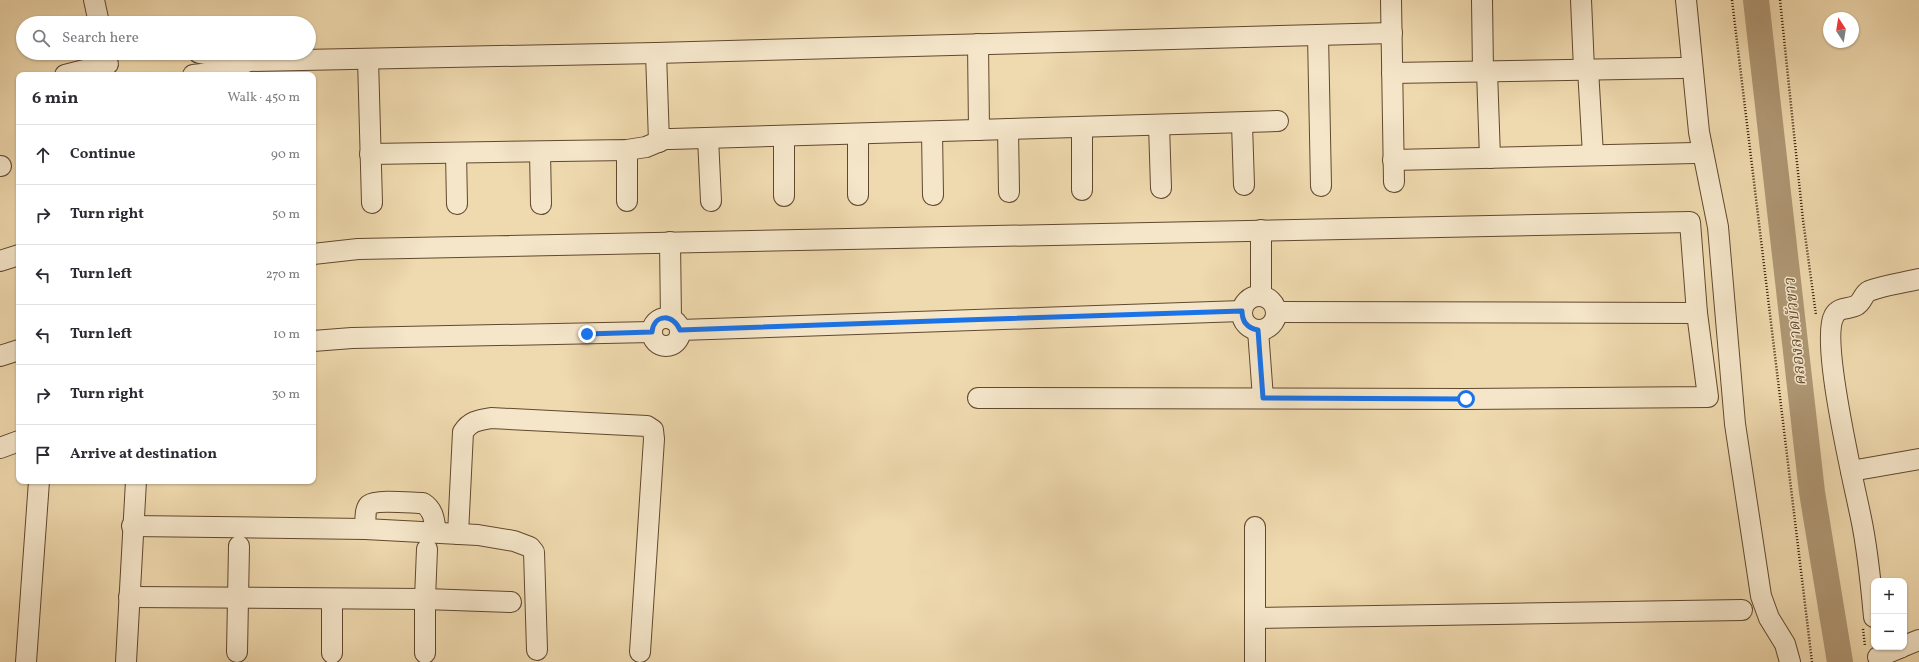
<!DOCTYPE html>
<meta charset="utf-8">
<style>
body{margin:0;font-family:Vollkorn,"Noto Serif Thai",serif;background:#f2f2f3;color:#2b2b33}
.controls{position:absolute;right:12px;bottom:12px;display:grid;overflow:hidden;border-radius:8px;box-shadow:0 1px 3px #0004}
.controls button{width:36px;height:36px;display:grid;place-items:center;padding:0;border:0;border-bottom:1px solid #e1e1e2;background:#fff;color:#2b2b33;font:20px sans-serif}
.compass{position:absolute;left:1823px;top:12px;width:36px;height:36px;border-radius:50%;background:#fff;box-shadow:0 1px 3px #0004;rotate:348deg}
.stop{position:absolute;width:12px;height:12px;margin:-9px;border:3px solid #1a73e8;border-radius:50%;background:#fff}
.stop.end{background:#1a73e8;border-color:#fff;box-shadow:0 1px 4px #0008}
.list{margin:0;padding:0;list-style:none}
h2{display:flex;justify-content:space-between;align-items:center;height:52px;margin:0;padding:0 16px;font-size:17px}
h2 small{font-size:13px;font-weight:400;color:#7c7c81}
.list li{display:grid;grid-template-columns:26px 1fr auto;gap:12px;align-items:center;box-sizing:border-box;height:60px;padding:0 16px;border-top:1px solid #e1e1e2}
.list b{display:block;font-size:15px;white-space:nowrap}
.list em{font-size:13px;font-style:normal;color:#7c7c81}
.icon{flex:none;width:22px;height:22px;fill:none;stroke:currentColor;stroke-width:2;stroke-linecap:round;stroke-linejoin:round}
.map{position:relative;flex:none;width:1919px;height:662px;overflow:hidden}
.search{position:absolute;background:#fff;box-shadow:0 1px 3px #0004;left:16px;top:16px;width:300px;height:44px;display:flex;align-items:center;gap:10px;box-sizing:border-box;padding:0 14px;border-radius:22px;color:#7c7c81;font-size:15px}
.panel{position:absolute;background:#fff;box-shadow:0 1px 3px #0004;left:16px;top:72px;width:300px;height:412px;border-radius:8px}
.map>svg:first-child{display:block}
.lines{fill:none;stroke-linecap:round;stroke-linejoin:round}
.river{stroke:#af9774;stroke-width:26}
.minor-casing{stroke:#61482e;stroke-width:22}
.path{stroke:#321704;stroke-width:2.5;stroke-dasharray:1 2;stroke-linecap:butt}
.minor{stroke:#f5e6ca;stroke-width:20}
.route{stroke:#1a73e8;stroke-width:5}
.labels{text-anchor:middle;stroke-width:3;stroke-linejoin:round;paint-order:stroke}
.water-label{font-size:16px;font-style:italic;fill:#644a31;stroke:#f5e6ca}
</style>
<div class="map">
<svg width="1919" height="662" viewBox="0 0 1919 662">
<rect width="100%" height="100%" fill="#efd9ae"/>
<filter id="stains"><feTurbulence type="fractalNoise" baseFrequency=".005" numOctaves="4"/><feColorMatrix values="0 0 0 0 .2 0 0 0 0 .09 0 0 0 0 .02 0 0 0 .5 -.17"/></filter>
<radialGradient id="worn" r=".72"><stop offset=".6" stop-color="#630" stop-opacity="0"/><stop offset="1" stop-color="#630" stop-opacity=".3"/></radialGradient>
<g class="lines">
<polyline class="river" points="1756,0 1812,492 1840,662"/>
<defs>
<g id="minor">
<polyline points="94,0 99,23"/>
<polyline points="1391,0 1394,182"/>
<polyline points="1482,0 1483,71"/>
<polyline points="1581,0 1584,69"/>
<polyline points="1686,0 1699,132 1718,227 1735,424 1761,596 1769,618 1785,644 1790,662"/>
<polyline points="1318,35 1321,186"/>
<polyline points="978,44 979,130"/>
<polyline points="199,53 249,61 656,53 1392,33"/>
<polyline points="656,53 659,142"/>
<polyline points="368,59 372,203"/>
<polyline points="1588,69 1593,155"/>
<polyline points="1487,71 1490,158"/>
<polyline points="1392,73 1682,68"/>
<polyline points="65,75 108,64"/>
<polyline points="193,75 211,73 247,62"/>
<polyline points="1242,124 1244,185"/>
<polyline points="1159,125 1161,188"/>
<polyline points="1082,127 1082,190"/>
<polyline points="1008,129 1009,192"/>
<polyline points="932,132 933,195"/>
<polyline points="784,136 784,196"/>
<polyline points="708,138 711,201"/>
<polyline points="540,152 541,204"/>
<polyline points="456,153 457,204"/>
<polyline points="370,154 627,150 646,147 665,139 671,139 1278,121"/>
<polyline points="1393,160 1695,153"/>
<polyline points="0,166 1,166"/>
<polyline points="858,195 858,134"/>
<polyline points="627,201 627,150"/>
<polyline points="1261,230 1261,296"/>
<polyline points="670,242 671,319"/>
<polyline points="313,254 358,249 1690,222 1697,313"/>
<polyline points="0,261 19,255"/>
<circle cx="1259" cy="313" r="17"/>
<circle cx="666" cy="332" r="14"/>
<path d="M 680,330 C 867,324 1054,316 1242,311"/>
<polyline points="1258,330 1263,398"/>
<polyline points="313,341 352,338 652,332"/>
<polyline points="0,356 19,350"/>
<polyline points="978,398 1466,399 1708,397 1697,313 1277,312"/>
<polyline points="0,448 19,441"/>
<polyline points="1851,471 1919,459"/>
<polyline points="132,526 365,529 478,535 514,541 530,547 534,552 537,650"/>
<polyline points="1255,527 1255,662"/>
<path d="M 365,529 C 366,523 364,510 369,505 C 377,499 412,503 423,503 C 434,510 434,520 436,532"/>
<path d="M 458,534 L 463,432 C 470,421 479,420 491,418 L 647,426 L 653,430 L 654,439 L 640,652"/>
<polyline points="129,597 425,599 511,602"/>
<polyline points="332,599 332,653"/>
<path d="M 1874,617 C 1871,584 1868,551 1861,518 C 1854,484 1820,341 1834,316 C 1839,306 1849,310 1857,305 C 1863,301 1863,294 1869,291 C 1884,285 1903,283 1919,279"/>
<polyline points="1255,618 1742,610"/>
<polyline points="1904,646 1919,640"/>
<polyline points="237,652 239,546"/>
<polyline points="425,653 425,599 427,549"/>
<polyline points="1878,657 1902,647"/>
<polyline points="26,662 39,481"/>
<polyline points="126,662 136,481"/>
</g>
</defs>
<use href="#minor" class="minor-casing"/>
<g class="path">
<polyline points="1732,0 1812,662"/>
<polyline points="1780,0 1803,220 1816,315"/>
<polyline points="1863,629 1865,646"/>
</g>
<use href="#minor" class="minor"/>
</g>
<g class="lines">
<path class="route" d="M 587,334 L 652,332 C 654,313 674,314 680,330 C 868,324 1054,316 1242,311 C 1242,322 1247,328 1258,330 L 1263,398 L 1466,399"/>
</g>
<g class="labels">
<g class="water-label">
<text transform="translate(1794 332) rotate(-96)" y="6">คลองลาดบัวขาว</text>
</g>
</g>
<rect width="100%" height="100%" filter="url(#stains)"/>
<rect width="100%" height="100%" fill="url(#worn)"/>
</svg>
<div class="controls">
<button>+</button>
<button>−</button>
</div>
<svg class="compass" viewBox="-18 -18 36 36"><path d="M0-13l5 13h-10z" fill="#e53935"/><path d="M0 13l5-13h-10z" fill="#7c7c81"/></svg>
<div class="stop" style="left:1466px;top:399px"></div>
<div class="stop end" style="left:587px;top:334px"></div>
<div class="search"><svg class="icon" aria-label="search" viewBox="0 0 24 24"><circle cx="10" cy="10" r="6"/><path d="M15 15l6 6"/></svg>Search here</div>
<section class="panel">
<h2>6 min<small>Walk · 450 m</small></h2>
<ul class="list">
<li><svg class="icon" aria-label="ahead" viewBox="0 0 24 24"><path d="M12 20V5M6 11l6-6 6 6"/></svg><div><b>Continue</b></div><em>90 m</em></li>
<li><svg class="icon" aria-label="right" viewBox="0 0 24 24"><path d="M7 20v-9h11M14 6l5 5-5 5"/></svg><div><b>Turn right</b></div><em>50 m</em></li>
<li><svg class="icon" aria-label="left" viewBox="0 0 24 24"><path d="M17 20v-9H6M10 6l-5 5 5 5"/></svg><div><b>Turn left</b></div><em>270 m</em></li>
<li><svg class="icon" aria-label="left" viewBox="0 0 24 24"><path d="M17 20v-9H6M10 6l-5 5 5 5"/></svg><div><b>Turn left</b></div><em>10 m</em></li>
<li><svg class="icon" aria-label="right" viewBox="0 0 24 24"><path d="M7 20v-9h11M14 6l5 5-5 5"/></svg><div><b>Turn right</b></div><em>30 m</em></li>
<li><svg class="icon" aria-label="arrive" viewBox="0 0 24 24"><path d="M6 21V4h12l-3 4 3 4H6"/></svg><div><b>Arrive at destination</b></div></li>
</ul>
</section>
</div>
